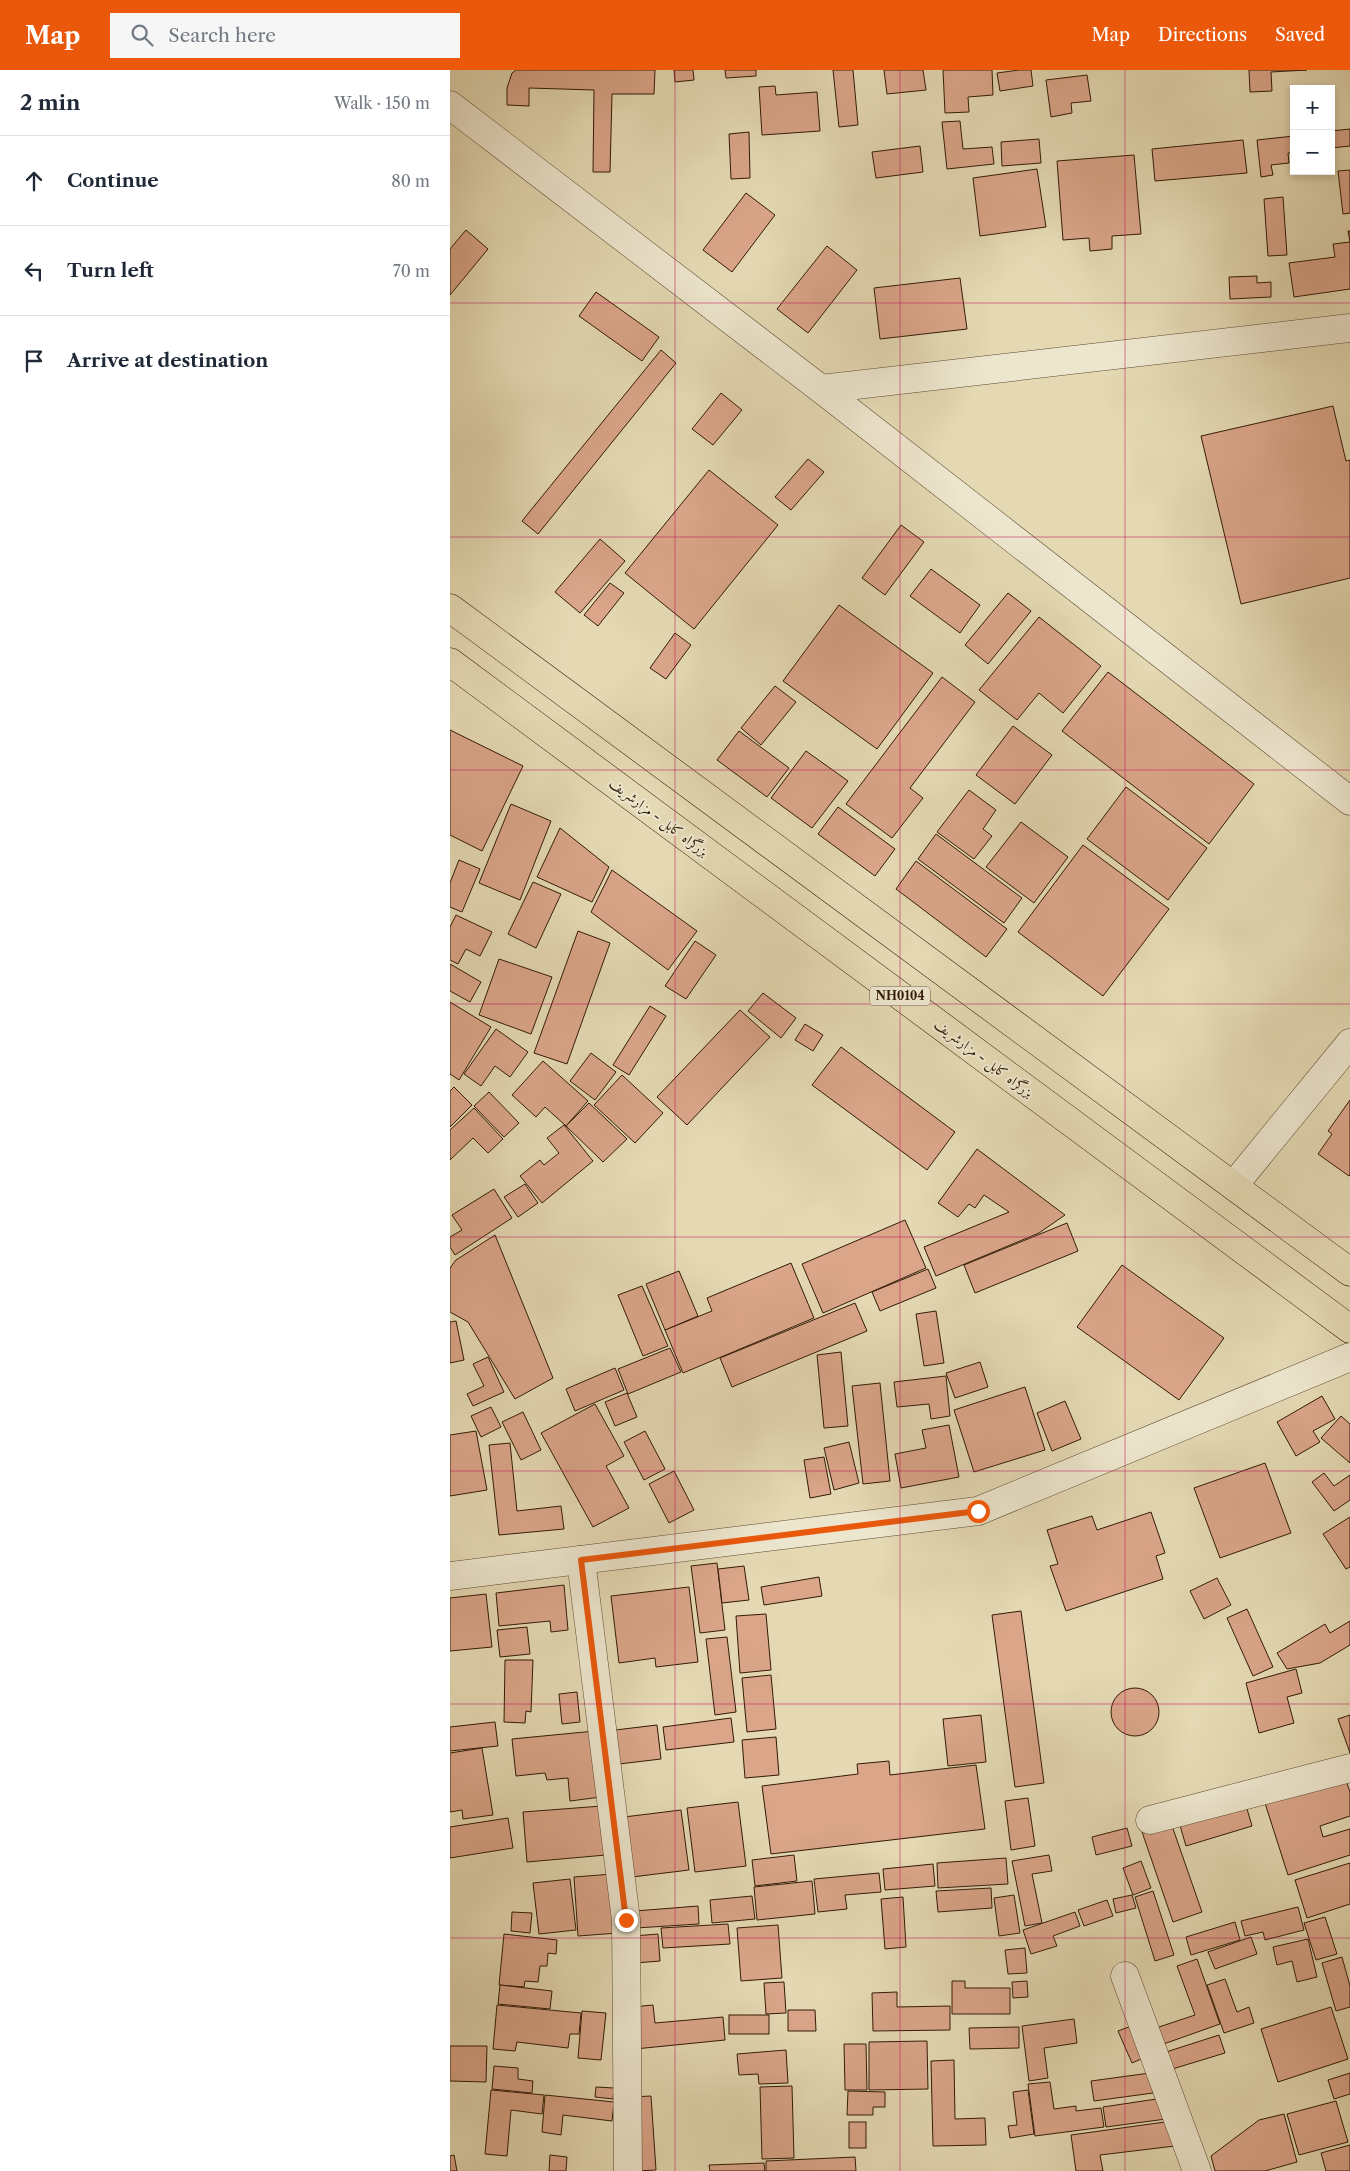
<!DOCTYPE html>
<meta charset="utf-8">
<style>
body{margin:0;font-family:"Libre Caslon Text",Amiri,serif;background:#f6f6f7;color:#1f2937}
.controls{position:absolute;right:15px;top:15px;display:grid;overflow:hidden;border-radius:0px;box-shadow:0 2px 8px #0003}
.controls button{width:45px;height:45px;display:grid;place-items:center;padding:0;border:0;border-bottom:1px solid #e0e1e3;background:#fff;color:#1f2937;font:25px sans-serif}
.stop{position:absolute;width:15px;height:15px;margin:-11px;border:4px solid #ea580c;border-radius:50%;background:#fff}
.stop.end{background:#ea580c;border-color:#fff;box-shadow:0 1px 5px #0008}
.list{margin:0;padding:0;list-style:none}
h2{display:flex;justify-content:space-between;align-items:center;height:65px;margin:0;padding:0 20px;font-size:21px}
h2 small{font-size:16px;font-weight:400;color:#747a83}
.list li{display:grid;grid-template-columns:32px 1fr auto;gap:15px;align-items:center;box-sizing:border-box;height:90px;padding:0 20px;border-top:1px solid #e0e1e3}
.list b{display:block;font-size:19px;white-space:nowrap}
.list em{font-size:16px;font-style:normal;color:#747a83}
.icon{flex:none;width:28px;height:28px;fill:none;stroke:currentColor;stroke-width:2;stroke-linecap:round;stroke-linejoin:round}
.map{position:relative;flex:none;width:900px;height:2101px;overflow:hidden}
header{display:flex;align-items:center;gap:30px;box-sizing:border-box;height:70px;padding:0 25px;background:#ea580c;color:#fff}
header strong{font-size:24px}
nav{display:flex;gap:28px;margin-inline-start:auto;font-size:18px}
.search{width:350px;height:45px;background:#f6f6f7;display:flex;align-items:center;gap:12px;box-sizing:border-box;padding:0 18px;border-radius:0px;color:#747a83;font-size:19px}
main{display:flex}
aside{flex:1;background:#fff}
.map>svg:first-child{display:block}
.building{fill:#daa589;stroke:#321a05}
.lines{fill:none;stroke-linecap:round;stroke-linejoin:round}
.minor-casing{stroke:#5e4a30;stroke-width:29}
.highway-casing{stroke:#321a05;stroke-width:29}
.minor{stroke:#ede6ce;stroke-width:28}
.highway{stroke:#e4d9b3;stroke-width:28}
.route{stroke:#ea580c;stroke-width:6}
.grid{fill:none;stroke:#c2185b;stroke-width:1;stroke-opacity:0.55}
.labels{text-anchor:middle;stroke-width:4;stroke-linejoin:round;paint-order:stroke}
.shield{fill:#ede6ce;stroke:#6a5741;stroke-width:1}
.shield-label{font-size:12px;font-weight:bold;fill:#321a05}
.street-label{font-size:14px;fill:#321a05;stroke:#ede6ce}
</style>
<header>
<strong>Map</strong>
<div class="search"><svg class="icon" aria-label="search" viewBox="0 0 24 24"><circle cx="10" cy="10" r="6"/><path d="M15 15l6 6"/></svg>Search here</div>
<nav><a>Map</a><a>Directions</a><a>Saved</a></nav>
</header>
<main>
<aside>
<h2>2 min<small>Walk · 150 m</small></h2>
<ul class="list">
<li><svg class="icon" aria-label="ahead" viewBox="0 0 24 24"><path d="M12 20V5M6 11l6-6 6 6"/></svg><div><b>Continue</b></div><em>80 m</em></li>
<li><svg class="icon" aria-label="left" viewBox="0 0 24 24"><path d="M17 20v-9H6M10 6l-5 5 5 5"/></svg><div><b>Turn left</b></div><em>70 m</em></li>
<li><svg class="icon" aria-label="arrive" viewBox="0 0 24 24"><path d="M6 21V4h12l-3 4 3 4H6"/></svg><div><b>Arrive at destination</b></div></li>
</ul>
</aside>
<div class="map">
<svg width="900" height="2101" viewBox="0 0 900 2101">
<rect width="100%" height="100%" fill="#e4d9b3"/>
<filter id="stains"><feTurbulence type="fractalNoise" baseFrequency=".004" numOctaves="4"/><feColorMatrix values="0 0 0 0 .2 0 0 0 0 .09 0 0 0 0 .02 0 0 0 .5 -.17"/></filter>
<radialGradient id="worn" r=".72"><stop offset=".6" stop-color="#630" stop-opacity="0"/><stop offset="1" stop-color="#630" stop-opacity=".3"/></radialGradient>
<g class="building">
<polygon points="66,0 205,0 204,24 162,24 160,102 143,102 144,20 79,18 79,36 57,35 57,18 62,3"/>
<polygon points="224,0 243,0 244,10 225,12"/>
<polygon points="275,0 306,0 306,6 276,8"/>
<polygon points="383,0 403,0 408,55 389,57"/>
<polygon points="434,0 473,0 476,20 437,24"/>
<polygon points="493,0 542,0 543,25 518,27 519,42 495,43"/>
<polygon points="569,0 581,0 583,16 550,21 547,3"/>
<polygon points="799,0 857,0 821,2 822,21 800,22"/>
<polygon points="637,5 641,31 621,33 622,43 601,47 596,10"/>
<polygon points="325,16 326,25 367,22 370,61 312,65 309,17"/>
<polygon points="510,51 513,79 542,77 544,94 497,99 492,52"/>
<polygon points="900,59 900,76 881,78 881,61"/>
<polygon points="299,62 300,108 281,109 279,64"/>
<polygon points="844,66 844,83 838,83 839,93 821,95 823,105 811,107 807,70"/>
<polygon points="589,69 591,93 552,96 551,72"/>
<polygon points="793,70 797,103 705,111 702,79"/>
<polygon points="470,76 473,102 426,108 422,82"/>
<polygon points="684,85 691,164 662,166 662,179 640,181 639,168 613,170 607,91"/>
<polygon points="587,99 596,157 530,166 523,108"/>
<polygon points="900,100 900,143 893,144 888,101"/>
<polygon points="296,123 325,145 282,202 253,180"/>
<polygon points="833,127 837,185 818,186 814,129"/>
<polygon points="16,160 38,179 0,225 0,179"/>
<polygon points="898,161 900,161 900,219 844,227 839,193 885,187 883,174 900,172"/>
<polygon points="377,176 407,200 358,263 327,239"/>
<polygon points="807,206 807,213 821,212 821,227 780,229 779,207"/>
<polygon points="510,208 517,259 430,269 424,218"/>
<polygon points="146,222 209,267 192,291 129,246"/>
<polygon points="211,280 226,293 88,464 72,451"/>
<polygon points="271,323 292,340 263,375 242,359"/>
<polygon points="883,336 896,391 900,390 900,508 791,534 751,366"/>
<polygon points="358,389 374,402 341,440 325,427"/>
<polygon points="259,400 328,455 244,559 175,503"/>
<polygon points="451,455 474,472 435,525 412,508"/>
<polygon points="150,469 175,491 130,543 105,522"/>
<polygon points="481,499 530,535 510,563 460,526"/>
<polygon points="160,513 174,523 148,556 134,545"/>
<polygon points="558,523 581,541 538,594 515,575"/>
<polygon points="389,535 483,603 427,679 333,611"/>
<polygon points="589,547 651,596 613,643 589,623 567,650 529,620"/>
<polygon points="225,563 241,575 216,609 200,598"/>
<polygon points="658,602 804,714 759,774 612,661"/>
<polygon points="492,607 525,632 460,718 473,728 442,768 396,734"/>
<polygon points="325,616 346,632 311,675 291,658"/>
<polygon points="563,656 602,685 565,734 526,705"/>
<polygon points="0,660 73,696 32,781 0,765"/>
<polygon points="289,661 339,698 317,727 267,690"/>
<polygon points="356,681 398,711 362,758 321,728"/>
<polygon points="676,717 757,778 718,830 637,769"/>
<polygon points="519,720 546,740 533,759 542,766 524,789 487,762"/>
<polygon points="61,734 101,751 70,830 29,813"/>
<polygon points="388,737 445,779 425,806 368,764"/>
<polygon points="571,752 618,787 584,833 536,797"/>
<polygon points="110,758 159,797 142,832 87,807"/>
<polygon points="486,764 572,828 554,853 468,789"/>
<polygon points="633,775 719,839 653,926 568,862"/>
<polygon points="9,790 30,799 12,842 0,837 0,813"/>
<polygon points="466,791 557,859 536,887 446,819"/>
<polygon points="162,800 247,861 218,900 141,842"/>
<polygon points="83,812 111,824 86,878 58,864"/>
<polygon points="6,845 42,862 30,886 16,879 8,894 0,890 0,857"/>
<polygon points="128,861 160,873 117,994 84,983"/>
<polygon points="245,871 266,885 236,929 215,916"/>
<polygon points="49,889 102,907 81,964 29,945"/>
<polygon points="0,894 31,912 20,932 0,921"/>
<polygon points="313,923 346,948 331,968 298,941"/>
<polygon points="0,932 41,957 9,1010 0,1004"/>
<polygon points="200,936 216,946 179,1005 163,995"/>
<polygon points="290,940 320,967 237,1055 207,1027"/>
<polygon points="355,954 373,965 363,981 345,970"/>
<polygon points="46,959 78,982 60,1007 45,996 31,1016 14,1004"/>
<polygon points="391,977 505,1062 477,1100 362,1015"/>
<polygon points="141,983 166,1002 145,1030 120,1011"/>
<polygon points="93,991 138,1031 116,1056 95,1037 86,1047 62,1025"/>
<polygon points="172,1005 213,1043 185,1073 144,1035"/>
<polygon points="4,1017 22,1035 0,1057 0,1021"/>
<polygon points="39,1022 69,1053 54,1067 24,1036"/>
<polygon points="900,1030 900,1105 899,1106 868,1084 882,1064 878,1061"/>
<polygon points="139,1033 177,1069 153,1092 116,1056"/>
<polygon points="24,1038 53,1069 38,1083 23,1068 0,1090 0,1060"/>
<polygon points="114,1055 143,1091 92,1133 70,1106 90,1090 94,1095 109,1083 97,1068"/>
<polygon points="527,1079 615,1145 589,1163 486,1206 474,1177 559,1142 534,1125 525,1138 519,1134 508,1147 488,1133"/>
<polygon points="75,1114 88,1133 68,1147 54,1127"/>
<polygon points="44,1119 62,1148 5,1185 0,1177 0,1167 12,1160 2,1145"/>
<polygon points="455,1150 476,1198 373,1243 352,1194"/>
<polygon points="617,1153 628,1181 525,1223 514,1195"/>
<polygon points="45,1165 103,1308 65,1329 18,1252 0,1242 0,1198 6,1190"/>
<polygon points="341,1193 364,1248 233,1303 215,1260 262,1241 257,1228"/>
<polygon points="672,1195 774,1268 729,1330 627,1257"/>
<polygon points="478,1199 486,1218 430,1241 422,1222"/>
<polygon points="229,1201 248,1246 215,1260 196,1214"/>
<polygon points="192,1216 218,1276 193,1286 168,1225"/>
<polygon points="405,1233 417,1261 282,1317 270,1288"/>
<polygon points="486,1241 494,1293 474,1296 466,1244"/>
<polygon points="6,1251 14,1290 0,1293 0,1252"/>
<polygon points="220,1278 231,1302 178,1324 168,1299"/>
<polygon points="391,1282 398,1356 374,1358 367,1285"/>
<polygon points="38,1287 54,1322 23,1336 17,1324 34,1316 23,1294"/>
<polygon points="530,1292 538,1317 505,1328 496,1303"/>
<polygon points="165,1298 174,1320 125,1341 116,1319"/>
<polygon points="496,1306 500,1346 481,1349 479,1334 447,1337 444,1312"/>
<polygon points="430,1313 440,1411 413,1414 402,1316"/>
<polygon points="575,1317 595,1380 524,1402 504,1340"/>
<polygon points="177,1323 187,1347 165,1356 155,1332"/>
<polygon points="872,1326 885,1349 863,1361 870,1372 846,1386 827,1352"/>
<polygon points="615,1331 631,1369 602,1381 587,1343"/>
<polygon points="145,1334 174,1386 156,1396 179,1438 143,1457 91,1363"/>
<polygon points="41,1337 51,1357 31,1367 21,1346"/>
<polygon points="73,1342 91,1380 71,1390 52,1352"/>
<polygon points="891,1346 900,1354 900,1393 871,1368"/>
<polygon points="499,1355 509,1407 451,1418 445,1384 476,1378 472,1360"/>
<polygon points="26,1361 37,1420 0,1426 0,1365"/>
<polygon points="195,1361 215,1399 194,1410 174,1372"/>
<polygon points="399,1372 409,1413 384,1420 374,1378"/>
<polygon points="60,1373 67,1441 111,1436 114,1459 49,1465 39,1375"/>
<polygon points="374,1387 381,1424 360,1428 354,1390"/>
<polygon points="815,1393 841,1463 770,1488 744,1418"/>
<polygon points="224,1401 244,1440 219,1453 199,1414"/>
<polygon points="874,1403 884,1416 900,1405 900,1430 884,1441 862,1412"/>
<polygon points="701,1442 715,1483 706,1486 713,1509 616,1541 600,1496 608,1494 597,1460 642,1446 647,1460"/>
<polygon points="900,1447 900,1497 896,1499 873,1464"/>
<polygon points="267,1493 275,1560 250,1563 241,1496"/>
<polygon points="294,1496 299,1530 272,1533 268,1499"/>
<polygon points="369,1507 372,1526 314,1535 311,1517"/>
<polygon points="767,1508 781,1535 754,1549 740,1521"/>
<polygon points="114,1515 118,1560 101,1562 100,1551 49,1556 46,1523"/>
<polygon points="239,1517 248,1592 206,1597 205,1588 169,1593 161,1526"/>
<polygon points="36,1524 42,1577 0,1581 0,1528"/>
<polygon points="797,1539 823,1597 803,1606 777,1548"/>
<polygon points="571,1541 594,1713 565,1717 542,1545"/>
<polygon points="316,1544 321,1600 290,1603 286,1546"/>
<polygon points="900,1551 900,1575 870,1593 837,1599 827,1583 875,1554 880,1563"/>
<polygon points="77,1557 80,1584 50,1587 47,1560"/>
<polygon points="277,1567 286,1642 265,1645 256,1569"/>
<polygon points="55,1590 83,1590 81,1642 76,1641 75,1653 54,1652"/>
<polygon points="846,1599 852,1623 837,1627 844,1653 809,1663 796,1613"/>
<polygon points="321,1605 326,1659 297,1662 292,1608"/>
<circle cx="685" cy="1642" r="24"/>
<polygon points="127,1622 130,1652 112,1654 109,1624"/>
<polygon points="531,1645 536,1692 498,1696 493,1649"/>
<polygon points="900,1645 900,1683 888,1649"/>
<polygon points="281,1648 284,1672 216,1680 213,1657"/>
<polygon points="45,1652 48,1676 0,1681 0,1657"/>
<polygon points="207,1655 211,1689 169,1694 165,1660"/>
<polygon points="145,1661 151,1727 120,1731 118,1708 97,1710 95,1703 66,1706 62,1669"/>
<polygon points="326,1667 329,1705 295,1708 292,1670"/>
<polygon points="32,1678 43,1745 13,1749 12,1740 0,1742 0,1683"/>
<polygon points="439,1691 440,1705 526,1695 535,1759 321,1784 312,1716 408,1704 407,1694"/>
<polygon points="894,1705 900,1722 900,1746 870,1756 873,1767 900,1759 900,1785 838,1805 814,1730"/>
<polygon points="578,1728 585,1776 561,1780 555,1731"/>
<polygon points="288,1732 296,1796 245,1802 237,1738"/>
<polygon points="795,1732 802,1756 736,1776 729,1752"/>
<polygon points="152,1736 156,1785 77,1792 73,1742"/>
<polygon points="231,1740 239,1800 182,1807 174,1747"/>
<polygon points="58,1748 63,1778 0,1788 0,1757"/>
<polygon points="721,1753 752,1842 723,1852 692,1762"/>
<polygon points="677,1758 682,1776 646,1785 642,1767"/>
<polygon points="344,1785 347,1811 305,1816 302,1790"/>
<polygon points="599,1785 602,1801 582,1804 592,1853 575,1856 562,1791"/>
<polygon points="556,1788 558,1814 488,1818 487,1793"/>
<polygon points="691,1791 701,1818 683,1825 673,1798"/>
<polygon points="900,1793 900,1834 857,1848 845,1810"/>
<polygon points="483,1794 485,1816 435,1820 433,1799"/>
<polygon points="429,1803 431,1822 395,1825 397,1839 368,1842 364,1809"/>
<polygon points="163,1804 168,1863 128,1866 124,1807"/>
<polygon points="120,1809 126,1860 89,1864 83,1813"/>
<polygon points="362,1811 365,1844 307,1850 304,1817"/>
<polygon points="541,1818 542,1838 488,1842 486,1821"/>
<polygon points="703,1821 724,1885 705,1891 685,1827"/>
<polygon points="564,1825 570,1863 549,1866 544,1828"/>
<polygon points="682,1825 686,1838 666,1843 663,1829"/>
<polygon points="302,1826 305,1849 262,1853 260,1830"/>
<polygon points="453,1827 456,1877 435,1879 431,1829"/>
<polygon points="657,1830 663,1846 634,1856 628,1840"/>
<polygon points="248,1836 249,1854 186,1858 185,1841"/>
<polygon points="848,1837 854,1860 815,1870 813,1862 795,1866 791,1851"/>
<polygon points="62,1842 82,1843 80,1863 61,1861"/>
<polygon points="625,1842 630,1856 603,1866 607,1876 581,1884 573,1860"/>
<polygon points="875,1847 887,1884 866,1890 854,1853"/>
<polygon points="785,1852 790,1870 741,1885 736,1867"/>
<polygon points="278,1854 280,1874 213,1878 211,1858"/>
<polygon points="328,1855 332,1908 291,1911 287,1858"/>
<polygon points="54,1864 107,1870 106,1884 98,1883 97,1896 90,1896 88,1912 75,1911 74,1917 49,1915"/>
<polygon points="208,1864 210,1891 185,1893 184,1866"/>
<polygon points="801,1867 807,1884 765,1899 758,1882"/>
<polygon points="858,1869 867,1907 847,1912 842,1891 827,1895 823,1877"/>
<polygon points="575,1878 577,1903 558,1904 555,1880"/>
<polygon points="892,1887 900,1916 900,1937 886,1941 872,1893"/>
<polygon points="747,1889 770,1954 708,1976 703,1959 745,1945 727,1896"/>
<polygon points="775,1909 787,1942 799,1937 804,1953 774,1963 757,1915"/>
<polygon points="502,1911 515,1911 515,1918 560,1918 560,1944 502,1944"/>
<polygon points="577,1911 578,1927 563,1928 562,1912"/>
<polygon points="334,1912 336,1943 316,1944 314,1913"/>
<polygon points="50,1915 102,1921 100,1939 48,1934"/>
<polygon points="447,1922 447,1937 500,1936 500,1960 423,1961 422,1923"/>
<polygon points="47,1935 131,1943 129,1964 120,1964 118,1978 67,1972 65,1981 43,1979"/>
<polygon points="203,1935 205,1953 273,1947 275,1970 185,1979 182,1937"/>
<polygon points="881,1937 898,1989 828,2012 811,1959"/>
<polygon points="338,1940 365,1940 366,1961 338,1961"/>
<polygon points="132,1941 156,1943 151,1990 128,1988"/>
<rect x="279" y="1945" width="40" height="19"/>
<polygon points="624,1949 627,1973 594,1978 598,2008 579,2011 572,1956"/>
<polygon points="684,1955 698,1986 682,1993 668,1961"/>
<polygon points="569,1957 569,1978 520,1979 519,1958"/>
<polygon points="769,1965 775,1983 719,2000 713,1983"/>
<polygon points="477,1971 478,2019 419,2020 419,1972"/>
<polygon points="394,1974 416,1974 417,2020 395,2020"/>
<polygon points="0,1976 37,1976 36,2012 0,2011"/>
<polygon points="336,1980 338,2013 309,2014 308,2004 289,2005 287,1984"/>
<polygon points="504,1990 505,2049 535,2048 536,2075 483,2076 481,1991"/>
<polygon points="44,1996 68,1998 68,2009 83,2011 82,2023 42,2019"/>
<polygon points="700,2003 703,2023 644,2031 641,2011"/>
<polygon points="900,2003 900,2024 884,2029 878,2010"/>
<polygon points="600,2012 604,2039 626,2036 626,2041 651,2038 654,2057 585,2066 578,2014"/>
<polygon points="342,2016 344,2088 312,2089 310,2017"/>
<polygon points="146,2017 164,2018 163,2029 145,2027"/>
<polygon points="41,2020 94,2025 92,2044 61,2040 57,2086 35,2084"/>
<polygon points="578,2020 584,2064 560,2068 558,2056 567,2055 563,2022"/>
<polygon points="398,2021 435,2022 435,2037 423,2037 423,2045 397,2045"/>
<polygon points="95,2025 164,2032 162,2051 113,2045 111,2065 92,2062"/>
<polygon points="201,2026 206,2100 186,2101 181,2027"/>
<polygon points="713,2028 716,2049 656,2057 653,2037"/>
<polygon points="886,2031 898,2072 849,2085 837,2044"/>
<polygon points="834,2044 847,2092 815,2101 765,2101 761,2086 809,2050"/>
<polygon points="722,2051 725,2076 650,2085 653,2101 626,2101 621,2065"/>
<rect x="399" y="2052" width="17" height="26"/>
<polygon points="900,2075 900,2101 876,2101 871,2083"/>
<polygon points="4,2085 7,2101 0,2101 0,2086"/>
<polygon points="100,2085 117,2087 116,2101 99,2101"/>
<polygon points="405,2087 406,2101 316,2101 316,2091"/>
<polygon points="314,2093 315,2101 260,2101 259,2095"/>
</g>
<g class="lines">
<defs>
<g id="minor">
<polyline points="0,35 371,319 900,731"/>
<polyline points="371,319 900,258"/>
<polyline points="784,1115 900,973"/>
<polyline points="131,1490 176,1850 178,2101"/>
<polyline points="0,1506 528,1441 900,1287"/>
<polyline points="700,1750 900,1698"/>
<polyline points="675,1906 747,2101"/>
</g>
<g id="highway">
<polyline points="0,538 900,1202"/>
<polyline points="0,592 900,1259"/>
</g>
</defs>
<use href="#minor" class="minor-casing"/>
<use href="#highway" class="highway-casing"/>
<use href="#minor" class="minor"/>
<use href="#highway" class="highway"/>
</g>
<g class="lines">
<polyline class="route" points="176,1850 131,1490 528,1441"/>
</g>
<path class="grid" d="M 225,0 L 225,2101M 450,0 L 450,2101M 675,0 L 675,2101M 0,233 L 900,233M 0,467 L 900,467M 0,700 L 900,700M 0,934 L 900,934M 0,1167 L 900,1167M 0,1401 L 900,1401M 0,1634 L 900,1634M 0,1868 L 900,1868"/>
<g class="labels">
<rect class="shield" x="420" y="916.5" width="60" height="19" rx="4"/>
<g class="shield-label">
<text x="450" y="930">NH0104</text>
</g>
<g class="street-label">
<text transform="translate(209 747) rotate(37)" y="5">بزرگراه کابل - مزارشریف</text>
<text transform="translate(534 988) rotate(37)" y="5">بزرگراه کابل - مزارشریف</text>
</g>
</g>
<rect width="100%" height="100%" filter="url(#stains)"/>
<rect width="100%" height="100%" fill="url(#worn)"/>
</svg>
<div class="controls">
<button>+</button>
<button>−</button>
</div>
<div class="stop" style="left:528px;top:1441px"></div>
<div class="stop end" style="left:176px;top:1850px"></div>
</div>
</main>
